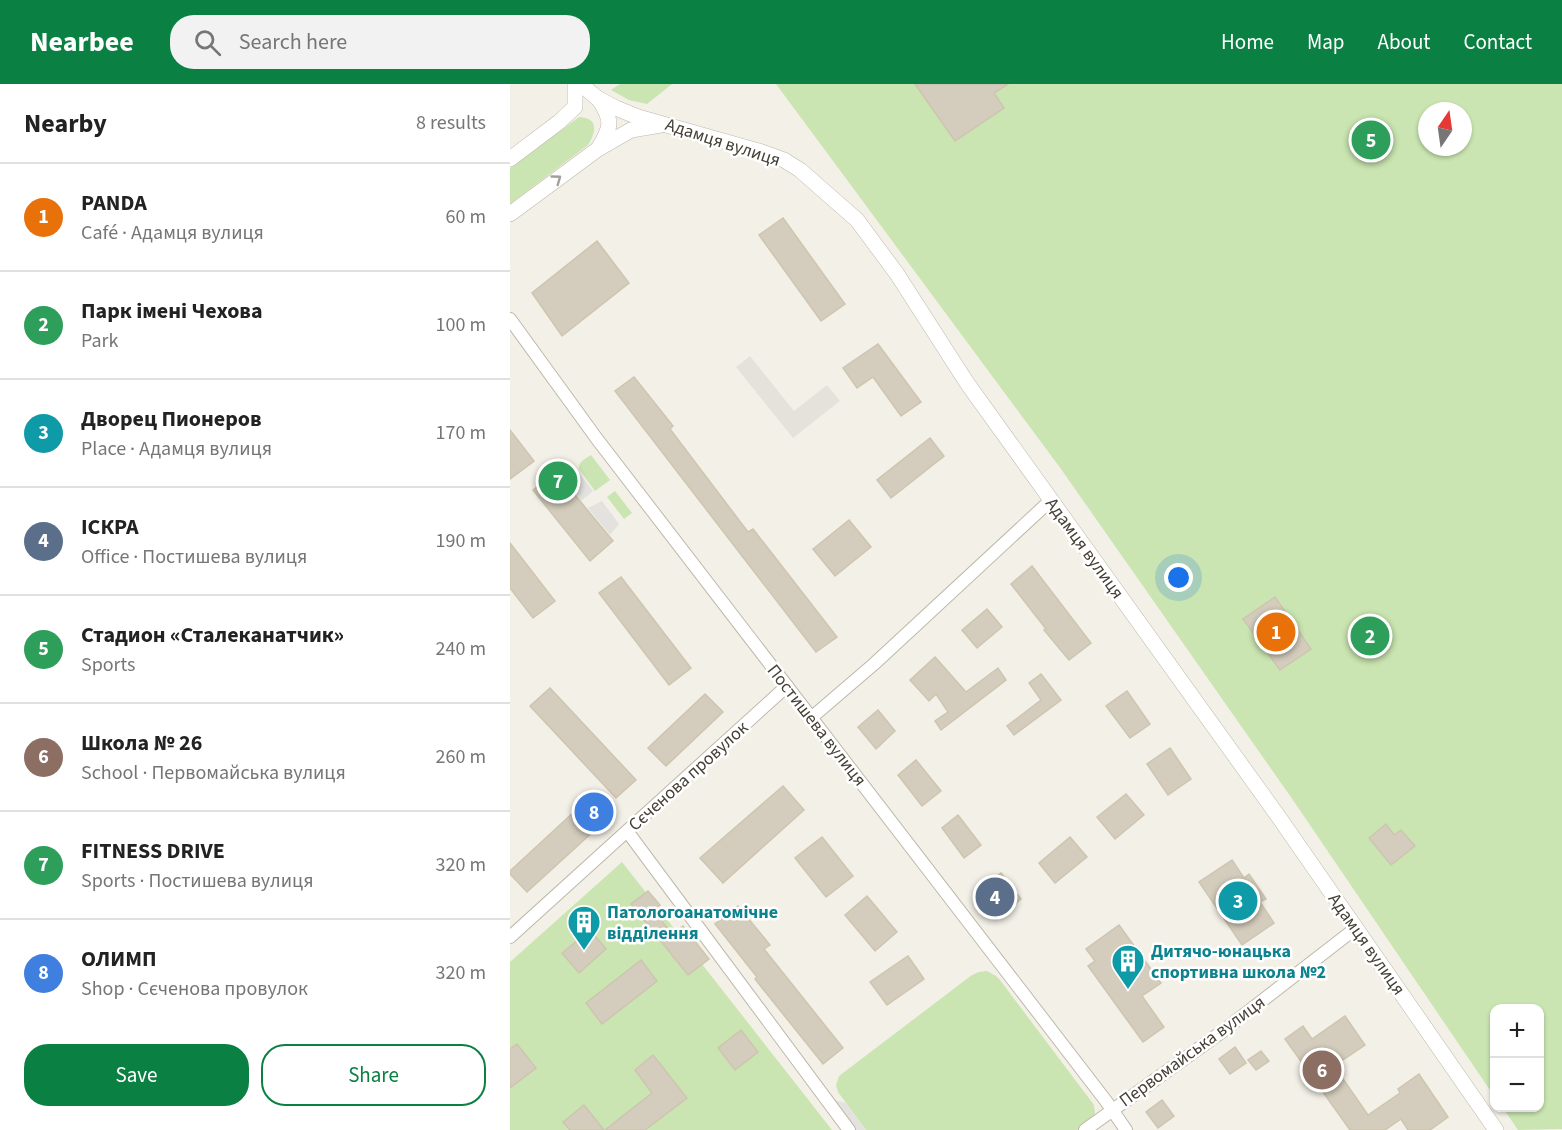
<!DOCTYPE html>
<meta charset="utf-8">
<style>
body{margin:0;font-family:"Source Sans 3",sans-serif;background:#f2f2f2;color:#222}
.controls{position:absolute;right:18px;bottom:18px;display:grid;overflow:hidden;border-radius:12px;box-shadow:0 2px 4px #0004}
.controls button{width:54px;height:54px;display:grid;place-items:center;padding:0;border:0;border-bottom:2px solid #e0e0e0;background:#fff;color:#222;font:30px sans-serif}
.compass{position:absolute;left:908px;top:18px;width:54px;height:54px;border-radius:50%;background:#fff;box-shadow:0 2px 4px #0004;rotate:13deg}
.you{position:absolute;left:669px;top:494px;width:21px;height:21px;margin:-15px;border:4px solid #fff;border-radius:50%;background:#1a73e8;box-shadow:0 0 0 9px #1a73e833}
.badge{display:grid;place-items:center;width:39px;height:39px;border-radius:50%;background:#0b8043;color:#fff;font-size:20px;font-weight:700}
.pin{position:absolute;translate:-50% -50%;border:3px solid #fff;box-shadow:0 2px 6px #0006}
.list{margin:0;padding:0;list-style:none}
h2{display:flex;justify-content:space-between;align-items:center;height:78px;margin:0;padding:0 24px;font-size:26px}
h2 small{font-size:20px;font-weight:400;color:#767676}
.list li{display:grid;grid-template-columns:39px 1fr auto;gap:18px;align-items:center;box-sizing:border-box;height:108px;padding:0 24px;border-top:2px solid #e0e0e0}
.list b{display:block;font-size:22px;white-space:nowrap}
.list p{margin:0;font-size:20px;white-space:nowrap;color:#767676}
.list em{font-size:20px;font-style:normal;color:#767676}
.actions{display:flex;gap:12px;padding:18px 24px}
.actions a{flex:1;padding:14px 0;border:2px solid #0b8043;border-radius:24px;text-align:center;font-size:21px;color:#0b8043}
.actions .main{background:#0b8043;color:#fff}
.icon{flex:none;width:33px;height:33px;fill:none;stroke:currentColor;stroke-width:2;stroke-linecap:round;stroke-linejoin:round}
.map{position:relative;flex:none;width:1052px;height:1046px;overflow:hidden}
header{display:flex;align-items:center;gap:36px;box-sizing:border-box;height:84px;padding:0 30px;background:#0b8043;color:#fff}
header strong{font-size:28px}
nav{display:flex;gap:33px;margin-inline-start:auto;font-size:21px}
.search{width:420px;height:54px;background:#f2f2f2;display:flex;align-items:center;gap:15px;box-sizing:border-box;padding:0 21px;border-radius:24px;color:#767676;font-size:22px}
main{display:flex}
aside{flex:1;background:#fff}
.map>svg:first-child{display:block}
.industrial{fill:#e5e2dc}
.green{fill:#cae5b1;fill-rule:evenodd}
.parking{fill:#e4e2df}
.building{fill:#d4cdbd;stroke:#cec5b0;stroke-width:1.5}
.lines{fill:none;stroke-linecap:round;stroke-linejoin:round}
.minor-casing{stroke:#beb8aa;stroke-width:14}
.tertiary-casing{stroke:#beb8aa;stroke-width:16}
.minor{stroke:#fff;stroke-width:12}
.tertiary{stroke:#fff;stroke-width:15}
.oneway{stroke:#a2a09a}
.labels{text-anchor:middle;stroke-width:5;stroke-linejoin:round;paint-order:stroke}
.street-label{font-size:18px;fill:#454136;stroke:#fff}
.culture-label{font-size:18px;font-weight:bold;fill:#0d838f;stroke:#fff;text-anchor:start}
</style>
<header>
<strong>Nearbee</strong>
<div class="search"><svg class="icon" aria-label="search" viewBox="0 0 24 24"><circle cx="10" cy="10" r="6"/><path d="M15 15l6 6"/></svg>Search here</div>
<nav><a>Home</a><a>Map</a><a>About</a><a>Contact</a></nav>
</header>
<main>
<aside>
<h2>Nearby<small>8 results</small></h2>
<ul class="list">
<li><span class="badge" style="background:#e8710a">1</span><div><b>PANDA</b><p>Café · Адамця вулиця</p></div><em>60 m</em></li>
<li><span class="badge" style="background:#2e9e5b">2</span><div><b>Парк імені Чехова</b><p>Park</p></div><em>100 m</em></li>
<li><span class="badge" style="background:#0f9aa8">3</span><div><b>Дворец Пионеров</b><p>Place · Адамця вулиця</p></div><em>170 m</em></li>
<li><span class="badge" style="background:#5c6f8a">4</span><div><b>ІСКРА</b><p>Office · Постишева вулиця</p></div><em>190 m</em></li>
<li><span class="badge" style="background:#2e9e5b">5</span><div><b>Стадион «Сталеканатчик»</b><p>Sports</p></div><em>240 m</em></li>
<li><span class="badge" style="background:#8d6e63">6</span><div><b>Школа № 26</b><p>School · Первомайська вулиця</p></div><em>260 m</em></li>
<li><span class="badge" style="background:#2e9e5b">7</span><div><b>FITNESS DRIVE</b><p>Sports · Постишева вулиця</p></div><em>320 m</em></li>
<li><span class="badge" style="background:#3f7fe0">8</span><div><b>ОЛИМП</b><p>Shop · Сєченова провулок</p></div><em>320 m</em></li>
</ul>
<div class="actions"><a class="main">Save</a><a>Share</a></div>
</aside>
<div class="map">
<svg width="1052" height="1046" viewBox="0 0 1052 1046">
<rect width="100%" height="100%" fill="#f3f0e7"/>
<polygon class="industrial" points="240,272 284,327 317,301 330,317 283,354 226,283"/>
<g class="green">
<polygon points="110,0 162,0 137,20 119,16 101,6"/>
<path d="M 266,0 L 1052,0 L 1052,1045 L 1008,1046 L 993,1024 L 1030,1024 L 1030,924 L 984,924 L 984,1012 L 785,719 L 551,385 ZM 917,27 L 953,27 L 953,63 L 917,63 Z"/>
<path d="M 69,33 C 89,34 86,48 78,61 L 0,120 L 0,84 Z"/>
<path d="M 81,371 L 100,396 L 85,407 L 69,385 C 68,378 76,374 81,371 Z"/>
<polygon points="105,407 122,429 114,435 97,413"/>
<polygon points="112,778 322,1046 0,1046 0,878"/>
<polygon points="477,887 486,892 490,896 584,1021 585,1030 580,1037 567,1046 356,1046 328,1008 326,1001 329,992 462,891 469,888"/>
</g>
<g class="parking">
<polygon points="66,385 83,407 71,417 52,392"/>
<polygon points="92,417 109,440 100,451 78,424"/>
<polygon points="320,1015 336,1019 356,1046 343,1046"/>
</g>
<g class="building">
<polygon points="405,0 498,0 484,9 494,24 445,57"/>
<polygon points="273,134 335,220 311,237 249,151"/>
<polygon points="87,157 119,199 52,252 22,209"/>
<polygon points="368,260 411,318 391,332 363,293 347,304 333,284"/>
<polygon points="124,293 163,342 160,345 238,448 243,445 327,553 306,568 105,307"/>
<polygon points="0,346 24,377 0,395"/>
<polygon points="420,354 434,372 381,414 367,396"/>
<polygon points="46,388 103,457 80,477 23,406"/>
<polygon points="339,436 361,463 325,492 303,465"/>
<polygon points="0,459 45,517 23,534 0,504"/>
<polygon points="522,482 581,559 559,576 534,546 536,545 501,500"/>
<polygon points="111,493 181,584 159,601 89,509"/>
<polygon points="765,513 801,565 770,586 733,535"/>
<polygon points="477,525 492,543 467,564 452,546"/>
<polygon points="425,573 456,608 488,584 496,596 431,646 425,637 438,628 426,610 419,617 400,596"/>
<polygon points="531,590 551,616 504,651 497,642 531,616 519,599"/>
<polygon points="40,604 126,696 106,714 20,622"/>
<polygon points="617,607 640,640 620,654 596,622"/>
<polygon points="195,610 213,628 156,682 138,664"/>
<polygon points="368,626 385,647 366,665 348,643"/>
<polygon points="660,664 681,695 658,711 637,680"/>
<polygon points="406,676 431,707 412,722 388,691"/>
<polygon points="273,702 294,726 213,799 190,774"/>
<polygon points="616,710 634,731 605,755 587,733"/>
<polygon points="78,715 97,735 17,808 0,790 0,787"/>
<polygon points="448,731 471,761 454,774 432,744"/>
<polygon points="876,740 884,751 891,746 905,762 881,781 859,754"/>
<polygon points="312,753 343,792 316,813 285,774"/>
<polygon points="560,753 577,773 545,799 529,779"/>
<polygon points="722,776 734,794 739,790 756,815 750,818 764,839 732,861 689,798"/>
<polygon points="491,789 511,815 495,828 474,802"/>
<polygon points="138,807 150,821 143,826 162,850 173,842 199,875 178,891 121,820"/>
<polygon points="357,812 387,848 365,867 335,831"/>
<polygon points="228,822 260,861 254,865 333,964 313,980 245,895 247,893 205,840"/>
<polygon points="609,841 651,899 632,912 654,943 633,958 578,882 585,877 576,865"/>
<polygon points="80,846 96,865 69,889 52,869"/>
<polygon points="398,872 414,895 377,921 360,898"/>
<polygon points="131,876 147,897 92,940 76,919"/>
<polygon points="835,932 855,961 824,982 858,1031 890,1009 888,1005 909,990 938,1033 920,1046 898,1046 891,1035 875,1046 840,1046 775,955 793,942 802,955"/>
<polygon points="231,946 248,968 225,986 208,964"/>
<polygon points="7,960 26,984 0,1004 0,965"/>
<polygon points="725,963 736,979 720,990 709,975"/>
<polygon points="751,967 759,977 746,986 738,976"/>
<polygon points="143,971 177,1014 135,1046 95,1046 142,1009 125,986"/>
<polygon points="652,1016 664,1032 648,1044 636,1028"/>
<polygon points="74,1021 94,1046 60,1046 53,1038"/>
</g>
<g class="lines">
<defs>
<g id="minor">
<polyline points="0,235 87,355 596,1017 616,1046"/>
<polyline points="301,634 364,580 541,416"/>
<polyline points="117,747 339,1046"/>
<polyline points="0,853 277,602"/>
<polyline points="575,1046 713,947 846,844"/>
</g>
<g id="tertiary">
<polyline points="71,0 87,14 106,24 128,33 252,68 274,76 290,86 347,136 387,190 457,299 768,732 986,1046"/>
<path d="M 88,65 C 102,43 103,36 88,14"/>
<polyline points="0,75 49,38 65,23 65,0"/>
<polyline points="0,130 88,65 121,46 151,41"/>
</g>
</defs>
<use href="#minor" class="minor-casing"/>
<use href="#tertiary" class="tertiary-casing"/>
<use href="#minor" class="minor"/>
<use href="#tertiary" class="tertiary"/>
</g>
<defs><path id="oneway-chevron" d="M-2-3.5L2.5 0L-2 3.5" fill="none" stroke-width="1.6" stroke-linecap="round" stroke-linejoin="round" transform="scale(1.5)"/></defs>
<use class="oneway" href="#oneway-chevron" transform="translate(47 95) rotate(-36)"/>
<defs>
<symbol id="building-pin" viewBox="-11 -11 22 30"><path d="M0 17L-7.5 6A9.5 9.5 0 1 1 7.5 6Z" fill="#0f9aa8" stroke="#fff"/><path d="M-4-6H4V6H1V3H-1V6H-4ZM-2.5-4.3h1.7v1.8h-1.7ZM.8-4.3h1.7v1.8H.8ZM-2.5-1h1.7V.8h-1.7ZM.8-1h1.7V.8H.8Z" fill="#fff"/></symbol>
</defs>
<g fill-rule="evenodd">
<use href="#building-pin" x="55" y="819" width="38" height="52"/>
<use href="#building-pin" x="599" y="858" width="38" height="52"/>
</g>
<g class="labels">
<g class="street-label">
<text transform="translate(213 58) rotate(18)" y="6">Адамця вулиця</text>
<text transform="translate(575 464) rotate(54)" y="6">Адамця вулиця</text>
<text transform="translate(307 641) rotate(52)" y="6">Постишева вулиця</text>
<text transform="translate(178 692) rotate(-42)" y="6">Сєченова провулок</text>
<text transform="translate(857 860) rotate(55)" y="6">Адамця вулиця</text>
<text transform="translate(682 967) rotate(-36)" y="6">Первомайська вулиця</text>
</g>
<g class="culture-label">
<text x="97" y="834">Патологоанатомічне<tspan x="97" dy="21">відділення</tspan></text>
<text x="641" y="873">Дитячо-юнацька<tspan x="641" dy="21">спортивна школа №2</tspan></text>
</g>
</g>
</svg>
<div class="controls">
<button>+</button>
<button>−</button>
</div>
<svg class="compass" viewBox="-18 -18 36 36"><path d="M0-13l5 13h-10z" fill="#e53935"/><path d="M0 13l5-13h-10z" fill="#767676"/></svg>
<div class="you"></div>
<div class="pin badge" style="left:766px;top:548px;background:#e8710a">1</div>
<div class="pin badge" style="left:860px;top:552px;background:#2e9e5b">2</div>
<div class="pin badge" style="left:728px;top:817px;background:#0f9aa8">3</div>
<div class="pin badge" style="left:485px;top:813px;background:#5c6f8a">4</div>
<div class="pin badge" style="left:861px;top:56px;background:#2e9e5b">5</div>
<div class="pin badge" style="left:812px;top:986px;background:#8d6e63">6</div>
<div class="pin badge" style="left:48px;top:397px;background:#2e9e5b">7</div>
<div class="pin badge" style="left:84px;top:728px;background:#3f7fe0">8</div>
</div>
</main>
